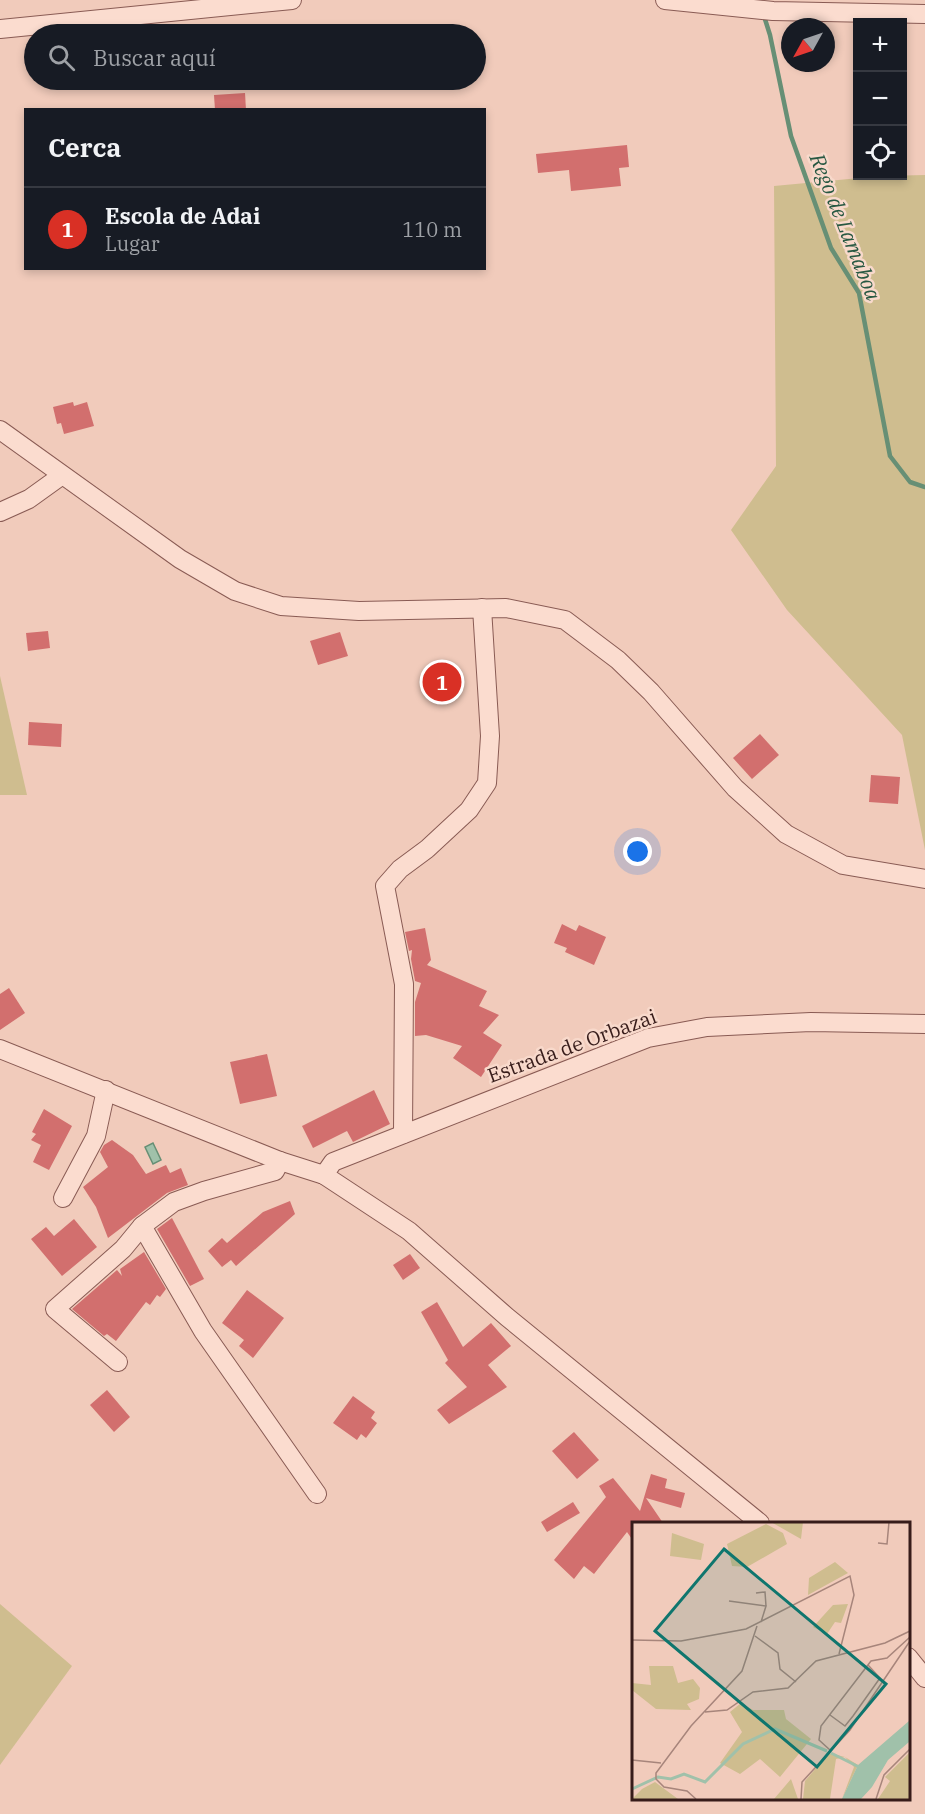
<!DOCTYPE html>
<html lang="es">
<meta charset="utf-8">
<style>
body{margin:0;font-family:"IBM Plex Serif",serif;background:#20242c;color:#f1f3f6}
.controls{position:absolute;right:18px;top:18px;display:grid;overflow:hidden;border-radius:0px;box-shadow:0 3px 9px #0003}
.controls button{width:54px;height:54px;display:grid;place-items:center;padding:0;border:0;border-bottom:2px solid #363941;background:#171b24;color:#f1f3f6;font:30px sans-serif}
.compass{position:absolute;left:781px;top:18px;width:54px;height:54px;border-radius:50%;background:#171b24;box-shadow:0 3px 9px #0003;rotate:230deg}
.you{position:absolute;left:638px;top:852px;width:21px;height:21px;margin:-15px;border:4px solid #fff;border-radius:50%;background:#1a73e8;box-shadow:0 0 0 9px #1a73e833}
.badge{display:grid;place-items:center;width:39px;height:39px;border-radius:50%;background:#d93025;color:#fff;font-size:20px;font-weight:700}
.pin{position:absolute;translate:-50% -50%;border:3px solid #fff;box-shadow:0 2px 6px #0006}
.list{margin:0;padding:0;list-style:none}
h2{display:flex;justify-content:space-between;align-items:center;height:78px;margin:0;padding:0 24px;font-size:26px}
h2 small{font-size:20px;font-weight:400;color:#9ea1a6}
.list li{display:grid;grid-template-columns:39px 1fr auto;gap:18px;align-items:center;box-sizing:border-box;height:84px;padding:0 24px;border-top:2px solid #363941}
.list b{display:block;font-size:22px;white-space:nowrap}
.list p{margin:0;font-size:20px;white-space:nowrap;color:#9ea1a6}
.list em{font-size:20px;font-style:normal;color:#9ea1a6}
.icon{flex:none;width:33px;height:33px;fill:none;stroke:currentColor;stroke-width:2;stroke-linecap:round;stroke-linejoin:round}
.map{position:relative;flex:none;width:925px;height:1814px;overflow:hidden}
.search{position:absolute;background:#171b24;box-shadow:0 3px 9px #0003;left:24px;top:24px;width:462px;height:66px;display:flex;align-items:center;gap:15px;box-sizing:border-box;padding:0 21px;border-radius:33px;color:#9ea1a6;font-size:22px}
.panel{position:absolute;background:#171b24;box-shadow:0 3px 9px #0003;left:24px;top:108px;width:462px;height:162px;border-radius:0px}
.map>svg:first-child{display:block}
.green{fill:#cfbd8f}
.water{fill:#a0c1aa;stroke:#678f75;stroke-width:1.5}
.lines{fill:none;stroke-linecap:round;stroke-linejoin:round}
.stream{stroke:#678f75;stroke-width:4.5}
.building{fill:#d26f6e}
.street-casing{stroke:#895b54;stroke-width:20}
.street{stroke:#fbdccf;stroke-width:18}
.labels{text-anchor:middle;stroke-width:5;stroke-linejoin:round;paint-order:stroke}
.street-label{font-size:20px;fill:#371c1a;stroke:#f8d9cb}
.water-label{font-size:21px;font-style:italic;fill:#285842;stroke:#f8d9cb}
.inset-river{fill:none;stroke:#a0c1aa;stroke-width:3}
.inset-road{fill:none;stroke:#a7857b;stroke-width:1.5}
.view{fill:#0f766e;fill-opacity:0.15;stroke:#0f766e;stroke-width:3}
.inset-edge{fill:none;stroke:#371c1a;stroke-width:3}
</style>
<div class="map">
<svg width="925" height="1814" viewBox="0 0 925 1814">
<rect width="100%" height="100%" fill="#f1cbbb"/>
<g class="green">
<polygon points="925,175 925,850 902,735 787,610 731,530 776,466 774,186 881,176"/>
<polygon points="0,676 27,795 0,795"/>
<polygon points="0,1604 72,1666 0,1765"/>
</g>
<polygon class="water" points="153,1143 161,1160 153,1164 145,1147"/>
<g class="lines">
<polyline class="stream" points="764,16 770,35 791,136 831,248 859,293 890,456 910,482 925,487"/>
</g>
<g class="building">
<polygon points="245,93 246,110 215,110 214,95"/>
<polygon points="627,145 629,167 619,168 621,186 571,191 569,170 538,173 536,154"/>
<polygon points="73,402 74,406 87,402 94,426 64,434 61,423 57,424 53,407"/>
<polygon points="48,631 50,648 28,651 26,633"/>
<polygon points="340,632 348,656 318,665 310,641"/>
<polygon points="438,664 459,688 446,700 425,675"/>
<polygon points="29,722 62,724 61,747 28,745"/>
<polygon points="760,734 779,755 752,779 733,758"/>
<polygon points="871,775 900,777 898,804 869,802"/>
<polygon points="562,924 576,931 579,925 606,937 594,965 565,952 567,948 554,943"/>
<polygon points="425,928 431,960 427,965 487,991 479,1006 499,1015 483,1033 502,1045 481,1077 453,1058 462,1046 426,1035 415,1036 415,1002 421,983 415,981 411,959 412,950 409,951 405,932"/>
<polygon points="9,988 25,1013 0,1030 0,994"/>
<polygon points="267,1054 277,1096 240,1104 230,1062"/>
<polygon points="374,1090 390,1124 353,1142 347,1131 313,1148 302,1126"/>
<polygon points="44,1109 72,1126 49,1170 33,1162 41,1145 31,1140 36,1134 32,1132"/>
<polygon points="112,1140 133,1155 146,1174 166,1165 170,1173 181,1168 188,1185 167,1193 108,1238 96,1207 83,1187 108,1167 100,1152 104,1145"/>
<polygon points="290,1201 295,1214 236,1266 231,1260 222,1267 208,1251 222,1238 227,1243 263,1212"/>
<polygon points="172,1218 204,1279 190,1286 157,1229"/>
<polygon points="74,1219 97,1247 62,1276 31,1239 46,1227 54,1236"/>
<polygon points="144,1252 166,1289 160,1297 157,1295 150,1305 146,1302 116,1341 107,1334 104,1336 72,1309 117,1270 122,1276 120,1269"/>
<polygon points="410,1254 420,1268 403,1280 393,1265"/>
<polygon points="247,1290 284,1318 253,1358 239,1346 244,1340 222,1323"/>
<polygon points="437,1302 463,1347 491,1323 511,1346 488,1365 507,1387 449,1424 437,1410 467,1387 445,1363 448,1360 421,1312"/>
<polygon points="107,1390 130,1417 114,1432 90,1405"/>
<polygon points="353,1396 375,1412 371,1418 377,1423 366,1438 361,1434 357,1440 333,1423"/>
<polygon points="574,1432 599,1460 577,1479 552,1451"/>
<polygon points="651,1474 667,1479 665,1488 685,1493 681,1508 646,1498 663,1523 634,1523 634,1542 627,1532 594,1574 584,1566 574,1579 554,1560 606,1497 599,1486 613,1478 640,1511"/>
<polygon points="573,1502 580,1513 547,1532 541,1522"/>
</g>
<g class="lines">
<defs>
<g id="street">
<polyline points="665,0 773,11 925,14"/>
<polyline points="0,29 292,0"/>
<polyline points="0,430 180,559 235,591 281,606 359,611 506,608 565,620 618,660 651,692 735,788 786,834 843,865 925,879"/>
<polyline points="0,512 29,499 61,476"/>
<polyline points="0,1049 280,1161 324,1175 409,1231 507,1317 760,1523"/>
<polyline points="403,1134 404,984 385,886 400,869 427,849 469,810 487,783 490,736 482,608"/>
<polyline points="280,1161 275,1171 204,1191 174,1202 142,1226 203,1331 317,1494"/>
<polyline points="324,1175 333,1162 648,1038 707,1027 811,1022 925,1024"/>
<polyline points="63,1198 96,1136 106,1090"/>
<polyline points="118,1362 55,1309 123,1249 142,1226"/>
<polyline points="908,1657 925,1678"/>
</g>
</defs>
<use href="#street" class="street-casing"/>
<use href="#street" class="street"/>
</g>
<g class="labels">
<g class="street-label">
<text transform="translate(572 1046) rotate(-20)" y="7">Estrada de Orbazai</text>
</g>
<g class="water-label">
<text transform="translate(845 227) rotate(68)" y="7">Rego de Lamaboa</text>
</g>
</g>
<g transform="translate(632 1522)">
<rect width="278" height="278" fill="#f1cbbb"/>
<path d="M 139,0 L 171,0 L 169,17 ZM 134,2 L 151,11 L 155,22 L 115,45 L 100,44 L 95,22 ZM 40,11 L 72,22 L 69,38 L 38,34 ZM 203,40 L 216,51 L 176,73 L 177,56 ZM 216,82 L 209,101 L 203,100 L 195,112 L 181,105 L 201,83 ZM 17,144 L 41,144 L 46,161 L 61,157 L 68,166 L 67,177 L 55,182 L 59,188 L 24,187 L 0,168 L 0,161 L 19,163 ZM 109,181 L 121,188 L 152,188 L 154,197 L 179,217 L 148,255 L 128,237 L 108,252 L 88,241 L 110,210 L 98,190 ZM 197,231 L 213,235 L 226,243 L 210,277 L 222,245 L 213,235 L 204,237 L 198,277 L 171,277 L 173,259 ZM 277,231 L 277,277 L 246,277 L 258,259 L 253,255 ZM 159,257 L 166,277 L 142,277 ZM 23,260 L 46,277 L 0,277 L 10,267 Z" fill="#cfbd8f"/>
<path d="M 277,199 L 277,220 L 256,238 L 240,265 L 229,277 L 210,277 L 226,243 Z" fill="#a0c1aa"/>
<path class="inset-river" d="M 199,231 L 227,245M 0,267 L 26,255 L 39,257 L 52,252 L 73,260 L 111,222 L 143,207 L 195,229"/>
<path class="inset-road" d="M 246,21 L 255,22 L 257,0M 124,71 L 133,70 L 134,84M 97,79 L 134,84 L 129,100M 123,114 L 146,131 L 148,147 L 164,160M 0,118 L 49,119 L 114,107 L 218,54 L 222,73 L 207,132M 73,190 L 95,188 L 121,170 L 156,166 L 184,139 L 253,121 L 278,109M 198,193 L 213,204 L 221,194 L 248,156 L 236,143M 198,228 L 187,218 L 189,204 L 239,139 L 255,136 L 278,115M 0,238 L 29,241M 64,277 L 55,269 L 32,265 L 24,257 L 24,251 L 59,204 L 110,149 L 125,104M 169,277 L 170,260 L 218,208 L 278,119M 244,277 L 252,253 L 278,227"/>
<path class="view" d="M 92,27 L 254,162 L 185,245 L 23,109 Z"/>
<rect width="278" height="278" class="inset-edge"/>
</g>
</svg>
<div class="controls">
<button>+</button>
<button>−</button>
<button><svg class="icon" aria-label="locate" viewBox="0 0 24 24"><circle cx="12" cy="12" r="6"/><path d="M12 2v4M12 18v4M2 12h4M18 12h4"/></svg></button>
</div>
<svg class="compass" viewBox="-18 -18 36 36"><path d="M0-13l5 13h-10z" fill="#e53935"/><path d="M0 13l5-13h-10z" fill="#9ea1a6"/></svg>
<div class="you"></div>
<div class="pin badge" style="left:442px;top:682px">1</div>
<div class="search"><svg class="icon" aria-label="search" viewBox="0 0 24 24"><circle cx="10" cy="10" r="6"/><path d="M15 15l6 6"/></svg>Buscar aquí</div>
<section class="panel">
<h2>Cerca<small></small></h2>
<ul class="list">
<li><span class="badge">1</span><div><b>Escola de Adai</b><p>Lugar</p></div><em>110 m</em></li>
</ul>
</section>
</div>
